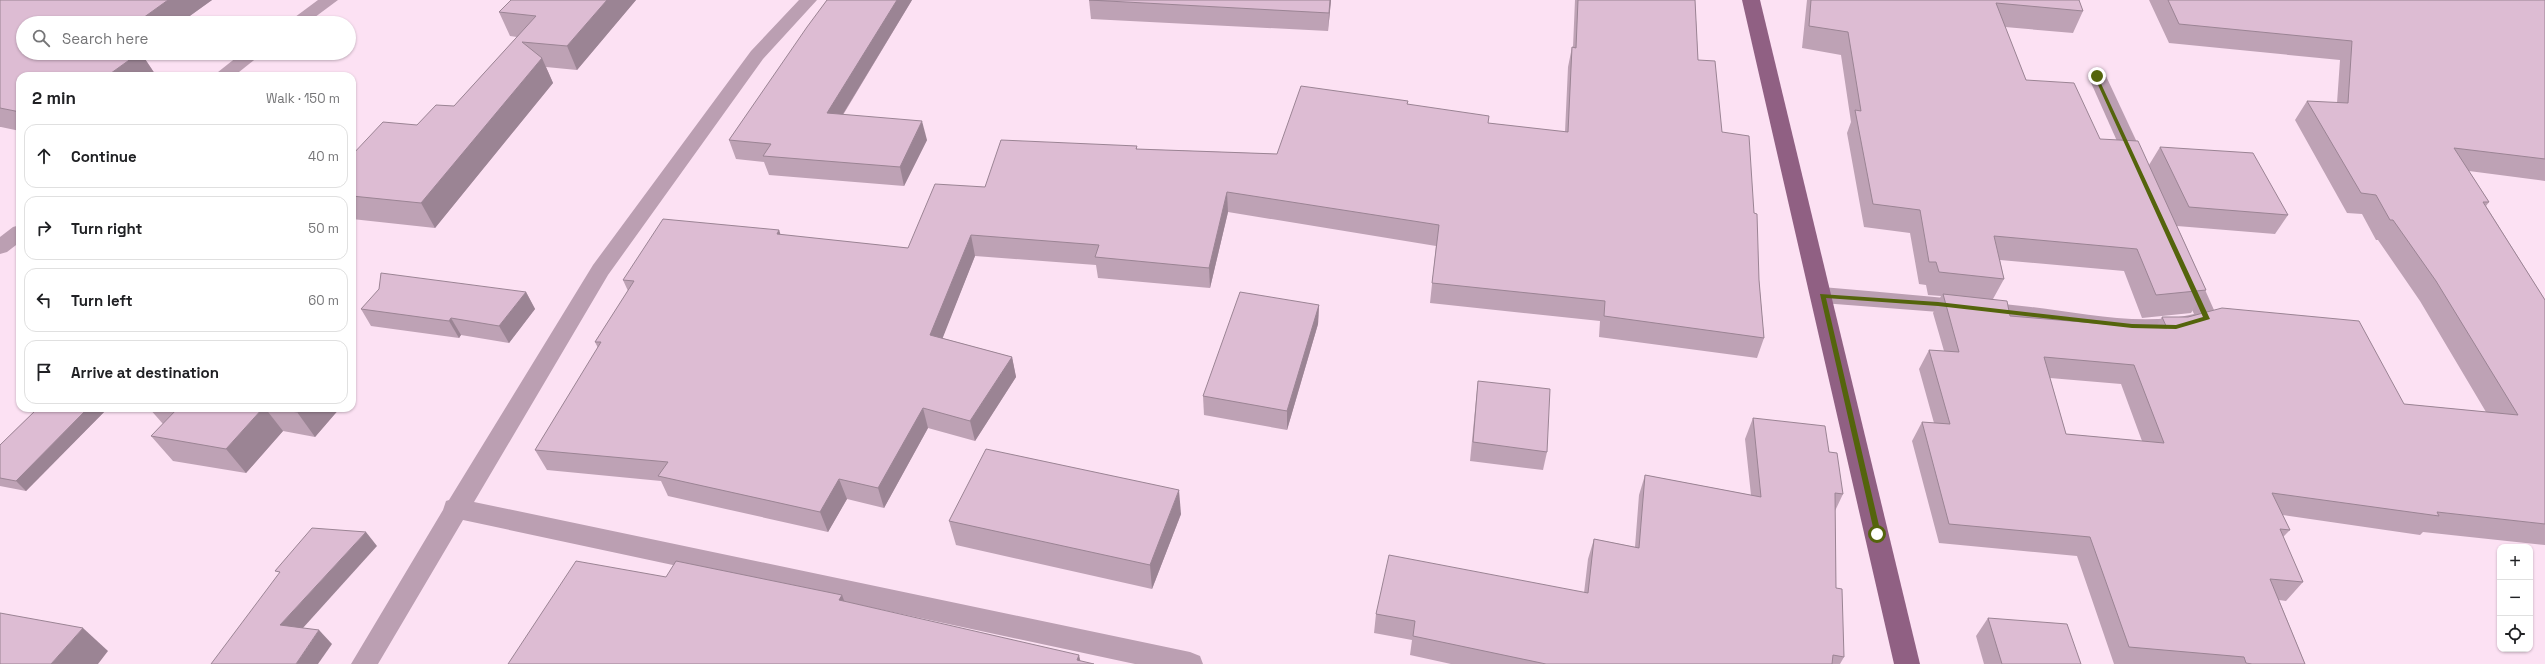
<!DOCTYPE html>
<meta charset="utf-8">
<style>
body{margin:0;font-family:"Space Grotesk",sans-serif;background:#f2f2f2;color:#202124}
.controls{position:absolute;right:12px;bottom:12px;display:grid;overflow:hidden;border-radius:8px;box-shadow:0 1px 3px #0004}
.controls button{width:36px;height:36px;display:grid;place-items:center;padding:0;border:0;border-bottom:1px solid #e0e0e0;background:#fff;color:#202124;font:20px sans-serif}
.stop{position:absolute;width:12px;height:12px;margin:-9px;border:3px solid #54640c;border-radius:50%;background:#fff}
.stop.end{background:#54640c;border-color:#fff;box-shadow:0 1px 4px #0008}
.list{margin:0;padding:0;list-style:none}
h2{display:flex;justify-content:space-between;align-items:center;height:52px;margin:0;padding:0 16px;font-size:17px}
h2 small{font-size:13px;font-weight:400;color:#757577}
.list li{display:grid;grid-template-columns:26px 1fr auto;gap:12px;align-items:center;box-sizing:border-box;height:64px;margin:0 8px 8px;padding:0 8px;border:1px solid #e0e0e0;border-radius:12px}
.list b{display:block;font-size:15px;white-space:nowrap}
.list em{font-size:13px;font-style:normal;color:#757577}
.icon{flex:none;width:22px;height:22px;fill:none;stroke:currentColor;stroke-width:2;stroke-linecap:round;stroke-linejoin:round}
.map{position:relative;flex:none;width:2545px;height:664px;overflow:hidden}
.search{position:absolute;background:#fff;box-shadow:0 1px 3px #0004;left:16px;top:16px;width:340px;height:44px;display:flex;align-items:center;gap:10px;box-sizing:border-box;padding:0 14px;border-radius:22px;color:#757577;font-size:15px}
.panel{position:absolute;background:#fff;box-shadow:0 1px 3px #0004;left:16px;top:72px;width:340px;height:340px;border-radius:12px}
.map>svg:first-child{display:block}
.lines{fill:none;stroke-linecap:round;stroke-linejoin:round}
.minor{fill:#bb9fb2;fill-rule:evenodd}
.major{fill:#906083;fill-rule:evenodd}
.wall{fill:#bea2b5;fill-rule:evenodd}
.shaded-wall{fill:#9b8494}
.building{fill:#ddbcd3;stroke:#9b8494;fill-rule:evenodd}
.route{fill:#54640c}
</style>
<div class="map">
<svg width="2545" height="664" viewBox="0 0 2545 664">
<rect width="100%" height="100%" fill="#fce1f3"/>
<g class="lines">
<g class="minor">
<polygon points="318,0 338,0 307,23 287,23"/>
<polygon points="799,0 817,0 763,59 608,275 474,502 1190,652 1200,656 1203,664 1135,664 463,520 378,664 351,664 443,510 446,501 449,500 593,265 751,51"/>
<polygon points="242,53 263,53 234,76 213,76"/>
<polygon points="2097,71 2103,72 2106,76 2149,168 2146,172 2139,174 2132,172 2129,168 2088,76 2091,72"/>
<polygon points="20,225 20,242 7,252 0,254 0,237 13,227"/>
<path d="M 2187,267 L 2194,269 L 2198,274 L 2218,319 L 2215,324 L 2175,335 L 2132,334 L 1939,312 L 1822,303 L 1814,300 L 1811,295 L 1814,290 L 1822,287 C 1892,293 1961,299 2031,307 C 2083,313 2142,327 2194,314 L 2176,274 L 2180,269 Z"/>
</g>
<polygon class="major" points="1742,0 1760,0 1920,664 1894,664"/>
</g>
<g class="wall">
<polygon points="0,0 212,0 180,23 23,53 141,53 155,74 20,76 20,131 1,127 0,127"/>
<polygon points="511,0 636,0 577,70 546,67 553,83 435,228 352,219 352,155 417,125 454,106 517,37 510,36 499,12"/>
<polygon points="827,0 912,0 843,115 927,140 904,186 769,175 764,162 736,159 729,140"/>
<polygon points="1089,0 1331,0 1328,31 1091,19"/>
<polygon points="1575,0 1695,0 1698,60 1722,132 1754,213 1759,280 1764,338 1757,358 1599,337 1600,321 1430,303 1436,246 1228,212 1210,288 1098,278 1096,265 975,256 942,338 1012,357 1016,377 975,441 928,428 884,508 847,499 828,532 668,496 661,481 547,470 535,450 598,348 595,342 628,291 623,280 779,230 780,235 908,248 985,187 1137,146 1137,149 1277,154 1407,104 1488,123 1565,132 1568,67 1572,47 1573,47"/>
<path d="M 1807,0 L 2079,0 L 2083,11 L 2073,33 L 2005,27 L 2026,80 L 2100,139 L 2149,165 L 2160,147 L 2288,215 L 2275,234 L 2177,226 L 2206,290 L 2191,313 L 2142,318 L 2124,271 L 2000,260 L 2004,279 L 1993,299 L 2010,316 L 2119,325 L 2155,328 L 2162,317 L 2404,404 L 2486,412 L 2420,301 L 2378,240 L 2376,240 L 2362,214 L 2347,213 L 2295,120 L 2307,101 L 2337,103 L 2340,60 L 2169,43 L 2149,0 L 2545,0 L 2545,181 L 2469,171 L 2489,202 L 2486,206 L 2545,300 L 2545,545 L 2423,532 L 2420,535 L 2283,515 L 2290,530 L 2283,537 L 2303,582 L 2286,601 L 2279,600 L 2305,664 L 2114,664 L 2077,556 L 1939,543 L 1912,441 L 1922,422 L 1934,423 L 1919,369 L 1929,350 L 1944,351 L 1933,313 L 1941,296 L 1928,295 L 1926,285 L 1919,284 L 1910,233 L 1864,227 L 1847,133 L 1851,122 L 1841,55 L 1802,48 ZM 2050,378 L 2121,384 L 2142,441 L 2066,434 Z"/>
<polygon points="526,292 535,309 509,343 461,335 459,338 371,326 361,309"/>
<polygon points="1319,305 1318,324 1287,430 1204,415 1203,396"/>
<polygon points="1478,381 1547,452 1543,470 1470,461 1476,400"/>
<polygon points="38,408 108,408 26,491 0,486 0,445"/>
<polygon points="149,408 340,408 315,437 283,431 246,473 173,461 151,436 163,424"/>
<polygon points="1753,418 1829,452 1843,494 1835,511 1836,588 1844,657 1840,664 1451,664 1410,655 1412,640 1374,633 1376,614 1584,593 1588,559 1594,539 1635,547 1639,495 1645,475 1751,495 1745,439"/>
<polygon points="1181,514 1152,589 956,545 949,521"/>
<polygon points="1988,618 2081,664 1984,664 1976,636"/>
</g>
<g class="shaded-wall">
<polygon points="168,0 212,0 180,23 136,23"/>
<polygon points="607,0 636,0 577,70 567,46"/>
<polygon points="897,0 912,0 832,132 827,113"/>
<polygon points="1330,0 1331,0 1328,31 1329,13"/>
<polygon points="139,53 141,53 155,74 152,76 107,76"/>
<polygon points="542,58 553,83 435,228 421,203"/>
<polygon points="922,121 927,140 904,186 900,167"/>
<polygon points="1227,192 1228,212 1210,288 1209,268"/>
<polygon points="779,230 786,251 777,234"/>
<polygon points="971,235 975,256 936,355 930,335"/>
<polygon points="526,292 535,309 509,343 499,326"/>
<polygon points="1319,305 1318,324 1287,430 1287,411"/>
<polygon points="451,318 461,335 459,338 449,321"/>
<polygon points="352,339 355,343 352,347"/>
<polygon points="1012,357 1016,377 975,441 970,421"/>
<polygon points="88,408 108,408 26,491 16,481"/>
<polygon points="263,408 265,408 283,431 246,473 226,449"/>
<polygon points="300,408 340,408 315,437 297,412"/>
<polygon points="923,408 928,428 884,508 878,488"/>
<polygon points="839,479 847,499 828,532 820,512"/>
<polygon points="1179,490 1181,514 1152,589 1150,565"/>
<polygon points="366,532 377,546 293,639 280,625"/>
<polygon points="842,595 850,616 839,600"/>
<polygon points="83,628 108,651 98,664 51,664"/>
<polygon points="319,630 332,644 318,664 296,664"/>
<polygon points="1079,655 1081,664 1077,660"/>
</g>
<g class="building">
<polygon points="0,0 168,0 136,23 23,23 23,53 139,53 107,76 20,76 20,112 0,108"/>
<polygon points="511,0 607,0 567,46 522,42 542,58 421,203 352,196 352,155 383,122 417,125 436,105 454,106 536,16 499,12"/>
<polygon points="827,0 897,0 827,113 922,121 900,167 763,156 771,144 729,140 807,27"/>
<polygon points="1089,0 1330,0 1329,13"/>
<polygon points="1578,0 1695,0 1698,60 1715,61 1722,132 1749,136 1754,213 1757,214 1759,280 1764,338 1604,316 1605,301 1432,283 1439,225 1227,192 1209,268 1095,257 1099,245 971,235 930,335 1012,357 970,421 923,408 878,488 839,479 820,512 658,476 668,462 535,450 601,342 595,342 634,281 623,280 663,219 779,230 777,234 908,248 935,184 985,187 1001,140 1137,146 1136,149 1277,154 1301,86 1408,101 1407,104 1489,116 1488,123 1568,132 1572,47 1576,48"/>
<polygon points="1811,0 2079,0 2083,11 1996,3 2026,80 2074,83 2100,139 2138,141 2206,290 2156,295 2137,249 1994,236 2004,279 1939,272 1936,262 1929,262 1920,210 1873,204 1855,110 1861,111 1848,32 1809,26"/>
<path d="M 2168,0 L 2545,0 L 2545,159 L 2454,148 L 2489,202 L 2483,202 L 2545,300 L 2545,524 L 2437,512 L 2439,516 L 2272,493 L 2290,530 L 2280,529 L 2303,582 L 2270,579 L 2305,664 L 2252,664 L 2246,663 L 2244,657 L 2129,647 L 2090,537 L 1949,524 L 1922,422 L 1950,424 L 1929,350 L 1959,352 L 1943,294 L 2007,301 L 2010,316 L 2119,325 L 2167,328 L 2162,317 L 2188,317 L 2222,308 L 2359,321 L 2404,404 L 2518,415 L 2436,281 L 2393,220 L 2390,220 L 2376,195 L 2361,193 L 2307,101 L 2348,103 L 2352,41 L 2179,24 ZM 2044,357 L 2134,365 L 2164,443 L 2066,434 Z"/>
<polygon points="2160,147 2253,153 2288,215 2189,207"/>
<polygon points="381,273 526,292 499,326 451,318 449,321 361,309 379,289"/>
<polygon points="1240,292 1319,305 1287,411 1203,396"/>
<polygon points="1478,381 1550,389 1547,452 1473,442"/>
<polygon points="38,408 88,408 16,481 0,478 0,445"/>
<polygon points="178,408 263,408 226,449 151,436"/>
<polygon points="272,408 300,408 297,412"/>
<polygon points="1753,418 1825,426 1829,452 1837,453 1843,494 1835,493 1836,588 1842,589 1844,657 1833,655 1832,664 1546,664 1413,636 1415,621 1376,614 1389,555 1588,593 1594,539 1639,548 1645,475 1761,497"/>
<polygon points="986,449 1179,490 1150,565 949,521"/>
<polygon points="312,528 366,532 280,625 319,630 296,664 211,664 280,572 275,571"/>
<polygon points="576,561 666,577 676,561 842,595 839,600 1079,655 1077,660 1094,664 508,664"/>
<polygon points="0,613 83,628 51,664 0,664"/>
<polygon points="1988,618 2067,624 2081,664 2002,664"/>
</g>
<polygon class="route" points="2097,75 2210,319 2176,329 2132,328 1938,306 1826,298 1881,534 1875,536 1820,294 1938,302 2132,324 2176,325 2203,317 2094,76"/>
</svg>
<div class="controls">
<button>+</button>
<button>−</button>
<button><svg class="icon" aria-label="locate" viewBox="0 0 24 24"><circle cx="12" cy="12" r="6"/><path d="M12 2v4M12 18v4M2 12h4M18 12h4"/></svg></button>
</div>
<div class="stop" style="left:1877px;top:534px"></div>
<div class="stop end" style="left:2097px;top:76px"></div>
<div class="search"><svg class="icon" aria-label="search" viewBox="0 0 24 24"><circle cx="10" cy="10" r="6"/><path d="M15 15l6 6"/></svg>Search here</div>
<section class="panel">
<h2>2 min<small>Walk · 150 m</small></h2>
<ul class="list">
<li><svg class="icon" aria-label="ahead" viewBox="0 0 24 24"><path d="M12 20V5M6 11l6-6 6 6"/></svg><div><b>Continue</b></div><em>40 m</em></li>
<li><svg class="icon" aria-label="right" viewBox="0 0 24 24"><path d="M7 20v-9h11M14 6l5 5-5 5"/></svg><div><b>Turn right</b></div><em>50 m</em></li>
<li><svg class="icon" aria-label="left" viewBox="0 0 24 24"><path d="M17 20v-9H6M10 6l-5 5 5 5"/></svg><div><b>Turn left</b></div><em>60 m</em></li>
<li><svg class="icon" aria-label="arrive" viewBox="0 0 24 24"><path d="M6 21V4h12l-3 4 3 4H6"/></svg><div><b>Arrive at destination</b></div></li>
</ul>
</section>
</div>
